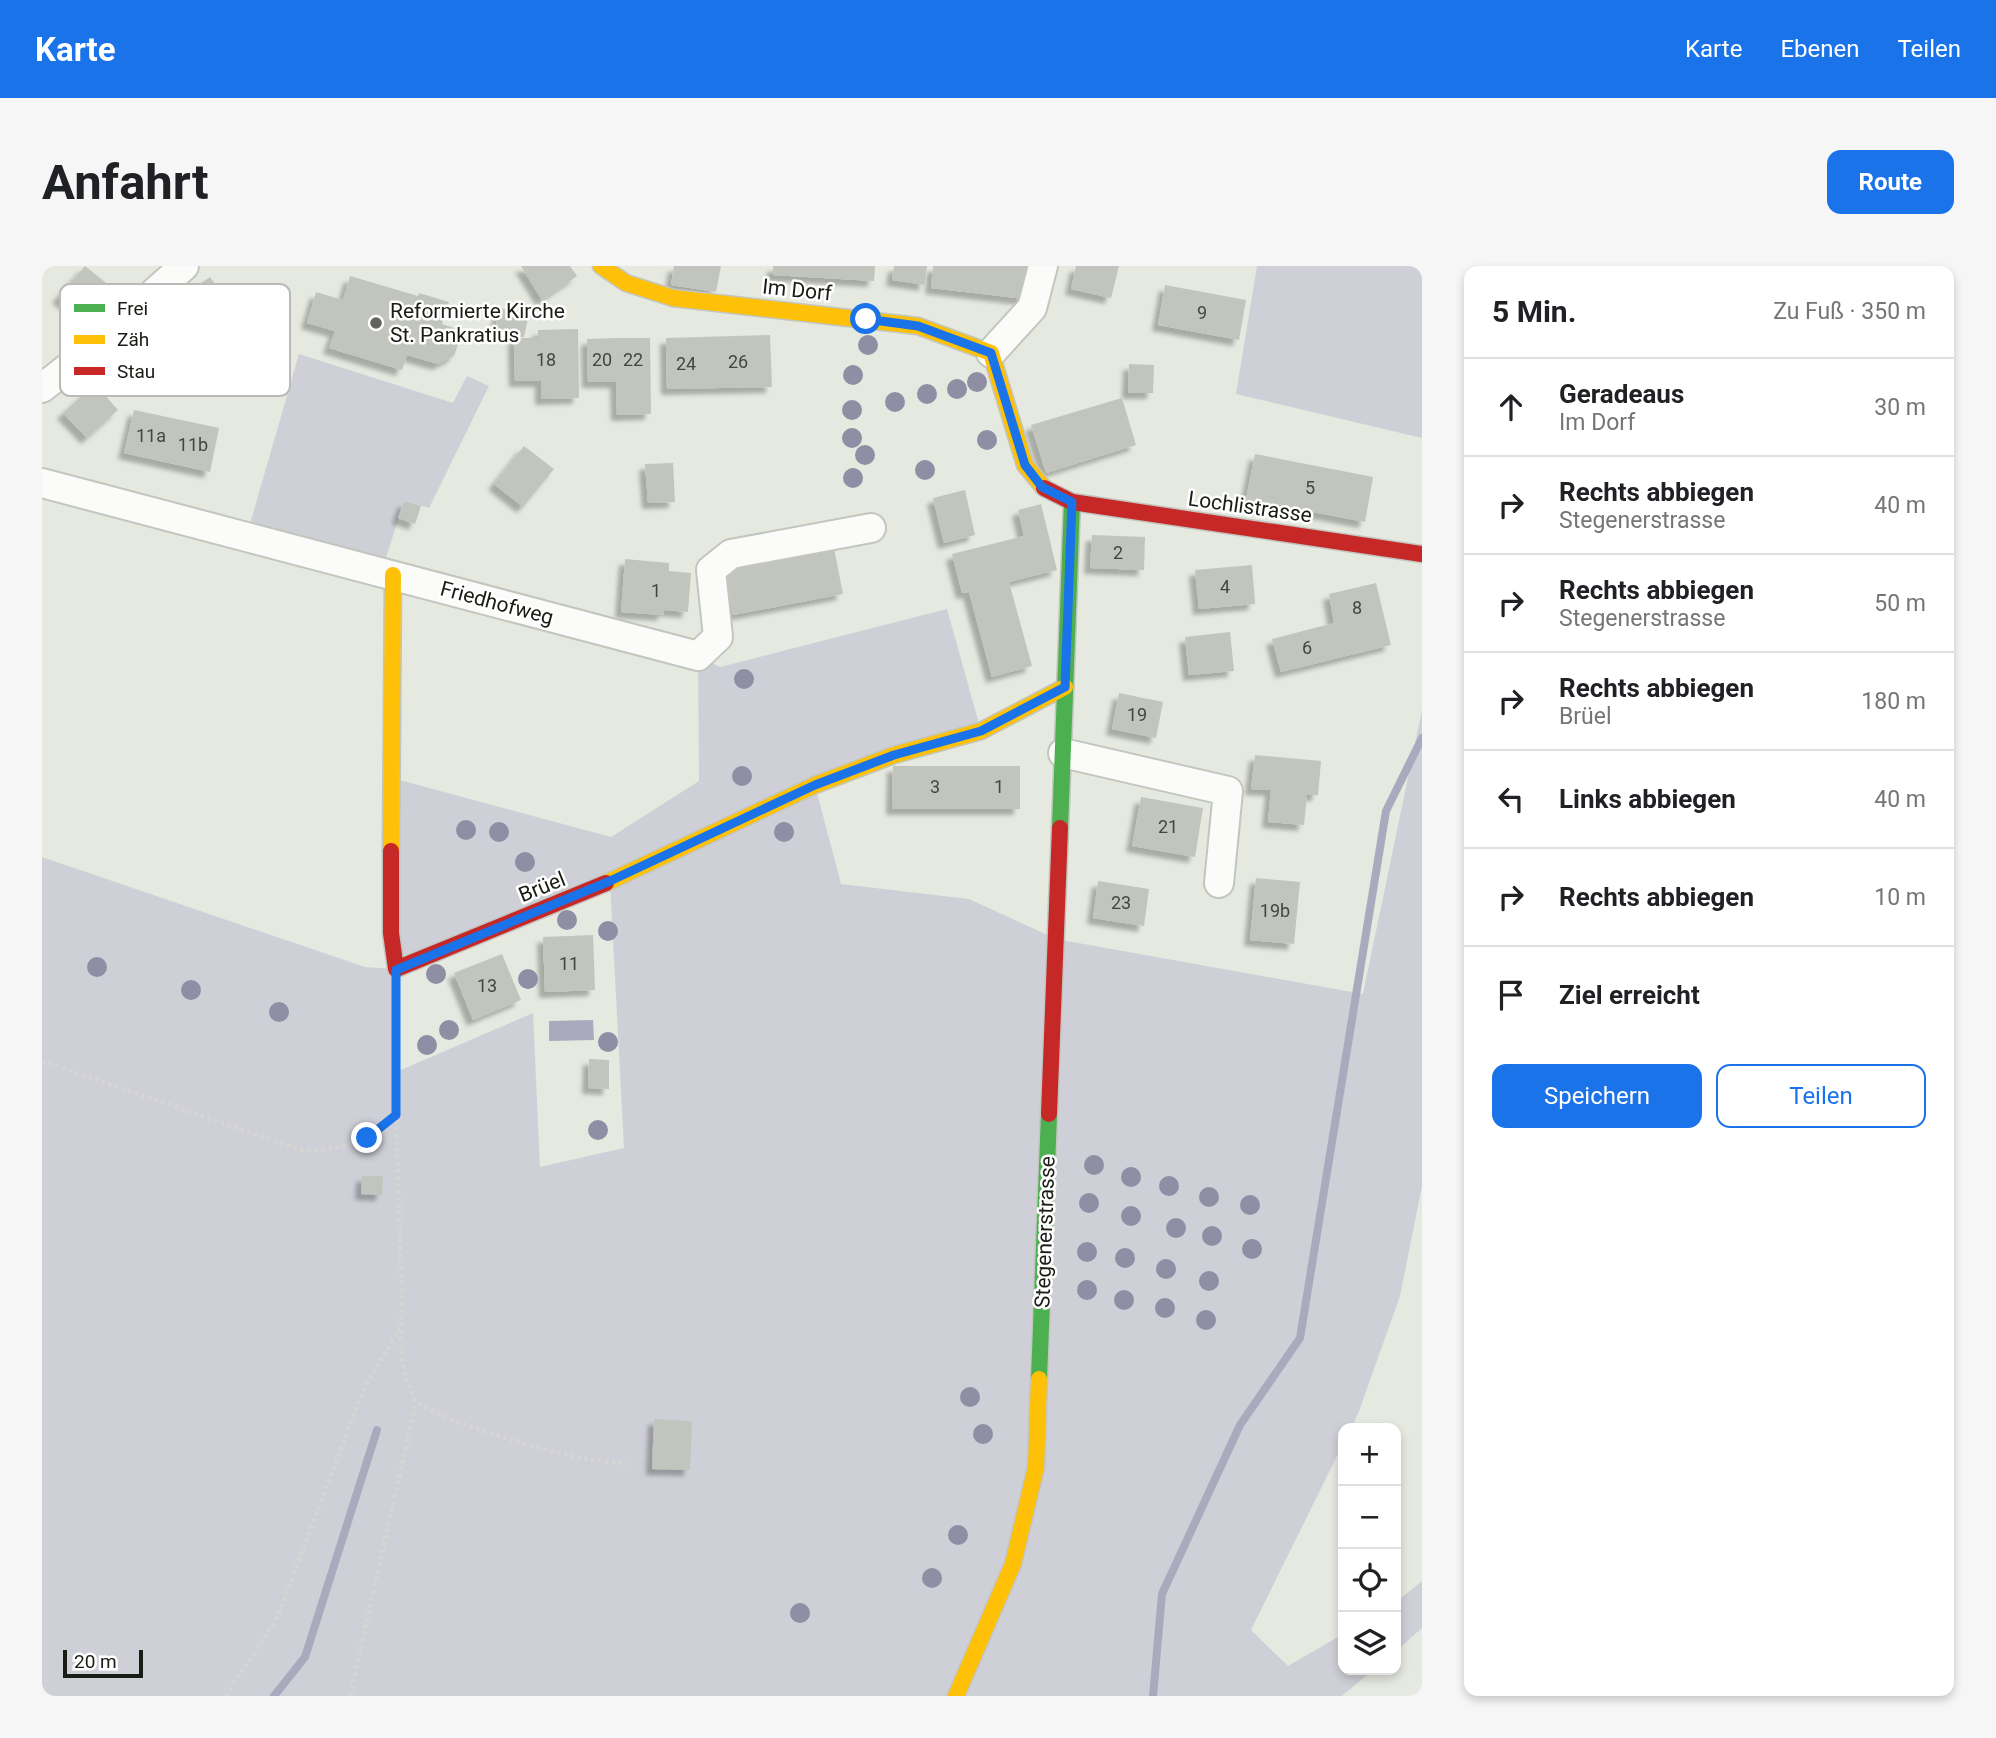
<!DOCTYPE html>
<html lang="de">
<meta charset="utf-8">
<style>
body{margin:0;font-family:Roboto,sans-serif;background:#f6f6f6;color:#202124}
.controls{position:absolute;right:21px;bottom:21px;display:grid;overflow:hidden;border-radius:14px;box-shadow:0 4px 10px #0003}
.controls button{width:63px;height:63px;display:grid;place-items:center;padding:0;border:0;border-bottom:2px solid #e0e0e0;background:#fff;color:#202124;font:35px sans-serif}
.scale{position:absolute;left:21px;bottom:18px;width:80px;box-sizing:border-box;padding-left:7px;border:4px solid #1a1c16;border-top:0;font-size:19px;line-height:24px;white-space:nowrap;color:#1a1c16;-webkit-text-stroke:5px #fff;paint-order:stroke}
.stop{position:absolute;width:21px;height:21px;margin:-16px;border:5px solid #1a73e8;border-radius:50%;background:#fff}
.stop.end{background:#1a73e8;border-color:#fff;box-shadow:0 2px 7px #0008}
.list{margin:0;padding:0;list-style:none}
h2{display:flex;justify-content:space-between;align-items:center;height:91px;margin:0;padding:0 28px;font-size:30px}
h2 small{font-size:23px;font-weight:400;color:#757577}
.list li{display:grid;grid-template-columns:46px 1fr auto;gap:21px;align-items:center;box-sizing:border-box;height:98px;padding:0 28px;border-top:2px solid #e0e0e0}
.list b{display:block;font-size:26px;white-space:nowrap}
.list p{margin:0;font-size:23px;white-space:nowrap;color:#757577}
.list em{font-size:23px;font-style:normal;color:#757577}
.actions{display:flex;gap:14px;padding:21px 28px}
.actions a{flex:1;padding:16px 0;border:2px solid #1a73e8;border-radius:14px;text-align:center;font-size:24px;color:#1a73e8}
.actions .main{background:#1a73e8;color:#fff}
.icon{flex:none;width:38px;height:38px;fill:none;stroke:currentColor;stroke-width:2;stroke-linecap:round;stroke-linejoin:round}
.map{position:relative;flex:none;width:1380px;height:1430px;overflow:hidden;border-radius:14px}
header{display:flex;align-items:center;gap:42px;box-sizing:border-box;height:98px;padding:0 35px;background:#1a73e8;color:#fff}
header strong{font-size:33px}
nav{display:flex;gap:38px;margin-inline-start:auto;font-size:24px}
.intro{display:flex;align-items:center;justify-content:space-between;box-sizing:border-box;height:168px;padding:0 42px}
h1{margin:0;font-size:49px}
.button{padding:18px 32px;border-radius:14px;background:#1a73e8;color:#fff;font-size:24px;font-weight:700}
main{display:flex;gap:42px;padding:0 42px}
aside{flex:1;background:#fff;border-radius:14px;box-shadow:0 4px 10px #0003}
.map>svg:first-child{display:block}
.green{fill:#cfd0d7;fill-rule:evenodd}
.water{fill:#aaaabe}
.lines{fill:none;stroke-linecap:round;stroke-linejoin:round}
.stream{stroke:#aaaabe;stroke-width:8}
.building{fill:#c2c5be;filter:url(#shadow)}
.street-casing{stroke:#c3c6bf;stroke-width:32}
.fast-casing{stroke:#c3c6bf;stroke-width:19}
.slow-casing{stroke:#c3c6bf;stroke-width:19}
.jam-casing{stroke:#c3c6bf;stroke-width:19}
.path{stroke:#d5d6d4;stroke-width:4.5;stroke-dasharray:3.5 3.5;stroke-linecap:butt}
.street{stroke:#fbfcfa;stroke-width:28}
.fast{stroke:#4caf50;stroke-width:16}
.slow{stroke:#ffc107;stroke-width:16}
.jam{stroke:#c62828;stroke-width:16}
.tree{fill:#8f8ea4}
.route{stroke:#1a73e8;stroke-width:9}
.poi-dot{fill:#61645d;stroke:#fff;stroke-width:2.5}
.labels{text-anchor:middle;stroke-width:5;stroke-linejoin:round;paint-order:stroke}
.number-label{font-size:18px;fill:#444640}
.street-label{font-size:21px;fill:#1a1c16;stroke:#fff}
.poi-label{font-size:21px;fill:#1a1c16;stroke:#fff;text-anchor:start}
.key{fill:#fff;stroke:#babbb9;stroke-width:2}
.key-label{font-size:19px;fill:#1a1c16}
</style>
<header>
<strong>Karte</strong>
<nav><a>Karte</a><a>Ebenen</a><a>Teilen</a></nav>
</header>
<div class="intro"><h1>Anfahrt</h1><a class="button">Route</a></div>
<main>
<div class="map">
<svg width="1380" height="1430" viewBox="0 0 1380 1430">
<defs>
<filter id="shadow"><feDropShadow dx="-6" dy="6" stdDeviation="2" flood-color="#0004"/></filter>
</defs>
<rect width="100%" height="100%" fill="#e5e9e0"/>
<g class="green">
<polygon points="1215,0 1380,0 1380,172 1194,128"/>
<polygon points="257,88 411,137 425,110 447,120 387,242 362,235 343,295 208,258"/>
<path d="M 905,343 L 939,465 L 773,519 L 799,618 L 927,633 L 1014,673 L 1321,728 L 1380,444 L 1380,920 L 1358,1030 L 1316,1148 L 1309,1162 L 1301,1162 L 1301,1178 L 1209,1364 L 1246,1400 L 1301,1368 L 1301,1404 L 1331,1404 L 1300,1430 L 0,1430 L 0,591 L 323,701 L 354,703 L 350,512 L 569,571 L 657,515 L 656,390 L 678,401 ZM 568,616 L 582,882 L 498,901 L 491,747 L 354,806 L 354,704 Z"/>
<polygon points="1380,1315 1380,1362 1354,1385 1354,1336"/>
</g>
<polygon class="water" points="551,754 552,774 507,775 507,755"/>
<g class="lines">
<g class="stream">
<polyline points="232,1430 263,1391 335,1164"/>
<polyline points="1111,1430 1120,1328 1198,1159 1258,1072 1344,545 1380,472"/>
</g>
</g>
<g class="building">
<polygon points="43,0 79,29 51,61 16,31"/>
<polygon points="479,0 528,0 535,10 500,34"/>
<polygon points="632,0 679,0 674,26 629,19"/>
<polygon points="731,0 833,0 832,15 731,9"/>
<polygon points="852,0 885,0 883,19 850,14"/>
<polygon points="891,0 987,0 983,33 889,22"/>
<polygon points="1034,0 1077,0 1069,32 1029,23"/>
<polygon points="308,10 376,30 377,27 407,36 400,58 412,62 417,76 412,90 396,98 365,89 360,104 287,82 293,65 265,57 274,26 301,34"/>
<polygon points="168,11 196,52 108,112 80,71"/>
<polygon points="1123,19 1204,34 1197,74 1116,59"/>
<polygon points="458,42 487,48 482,71 452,68"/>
<polygon points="536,63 537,132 499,133 499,115 473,115 472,72 496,72 496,64"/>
<polygon points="728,69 730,121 625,123 624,72"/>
<polygon points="574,72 608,72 609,148 575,149 574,116 546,116 545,73"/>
<polygon points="1087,98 1112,99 1111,127 1086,127"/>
<polygon points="53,118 76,144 45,172 21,147"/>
<polygon points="1080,132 1094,179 1004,207 989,159"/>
<polygon points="92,144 177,162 168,206 82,187"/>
<polygon points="482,180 512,203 481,241 452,218"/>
<polygon points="1213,188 1331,211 1323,256 1204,233"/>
<polygon points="631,197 633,236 606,237 603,198"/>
<polygon points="923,224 933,269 902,277 891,232"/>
<polygon points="362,235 379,240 373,258 356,252"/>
<polygon points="999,238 1015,304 967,316 990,400 950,411 927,326 920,327 910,288 982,270 976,244"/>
<polygon points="1050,269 1103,271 1102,304 1048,302"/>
<polygon points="792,282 801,328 691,349 682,303"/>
<polygon points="583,293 627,297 627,305 649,307 646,346 622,344 621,349 579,346"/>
<polygon points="1210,299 1213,338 1157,343 1153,304"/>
<polygon points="1334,317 1349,379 1239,406 1230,373 1292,357 1287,328"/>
<polygon points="1188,366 1192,405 1147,409 1143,371"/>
<polygon points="1077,427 1121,436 1114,472 1070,463"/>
<polygon points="1213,489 1279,495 1276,529 1265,529 1262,559 1226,556 1229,524 1209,523"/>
<polygon points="851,500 978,500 978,543 850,543"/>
<polygon points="1099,531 1161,542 1153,591 1090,580"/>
<polygon points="1214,612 1258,616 1252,678 1208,674"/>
<polygon points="1056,615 1107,623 1102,660 1051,652"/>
<polygon points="551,669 553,724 503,726 501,671"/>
<polygon points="460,688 479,734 431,754 412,707"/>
<polygon points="547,793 567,794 567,823 546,822"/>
<polygon points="320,910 341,910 340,929 319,928"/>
<polygon points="612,1153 650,1155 648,1204 610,1203"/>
</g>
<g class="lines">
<defs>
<g id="street">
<polyline points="949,87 990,42 1001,0"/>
<polyline points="0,122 46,86 142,0"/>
<polyline points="0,217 656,390 676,371 669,304 689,288 829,262"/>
<polyline points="1021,487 1186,525 1177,617"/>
</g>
<g id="fast">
<polyline points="1018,562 1030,236"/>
<polyline points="997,1113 1007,848"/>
</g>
<g id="slow">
<polyline points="559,0 584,17 631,32 876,60 949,87 983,199 1002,222"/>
<polyline points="349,585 351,309"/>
<polyline points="564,617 773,519 852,489 939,465 1023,421"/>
<polyline points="914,1430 971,1298 994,1201 997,1113"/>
</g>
<g id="jam">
<polyline points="1002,222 1030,236 1380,288"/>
<polyline points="349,585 349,667 354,703 564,617"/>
<polyline points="1007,848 1018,562"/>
</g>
</defs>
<use href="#street" class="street-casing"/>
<use href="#fast" class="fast-casing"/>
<use href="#slow" class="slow-casing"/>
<use href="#jam" class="jam-casing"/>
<g class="path">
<path d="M 354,735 L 354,849 L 360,1039 C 357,1069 358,1107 373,1133 C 385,1152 512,1187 538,1192 C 554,1195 570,1196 586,1198"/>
<path d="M 0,795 L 259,884 C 307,883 315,879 353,850"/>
<polyline points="184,1430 236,1350 322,1122 358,1063"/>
<polyline points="308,1430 374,1136"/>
</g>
<use href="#street" class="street"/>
<use href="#fast" class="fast"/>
<use href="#slow" class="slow"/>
<use href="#jam" class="jam"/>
</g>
<g class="tree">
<circle cx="826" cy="79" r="10"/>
<circle cx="811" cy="109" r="10"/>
<circle cx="935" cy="116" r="10"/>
<circle cx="915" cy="123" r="10"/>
<circle cx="885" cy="128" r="10"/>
<circle cx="853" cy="136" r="10"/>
<circle cx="810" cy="144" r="10"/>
<circle cx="810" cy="172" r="10"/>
<circle cx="945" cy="174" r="10"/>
<circle cx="823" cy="189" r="10"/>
<circle cx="883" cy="204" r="10"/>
<circle cx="811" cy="212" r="10"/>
<circle cx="702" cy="413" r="10"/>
<circle cx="700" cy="510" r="10"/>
<circle cx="424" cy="564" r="10"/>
<circle cx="457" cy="566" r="10"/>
<circle cx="742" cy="566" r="10"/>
<circle cx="483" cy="596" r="10"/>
<circle cx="525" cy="654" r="10"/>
<circle cx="566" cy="665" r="10"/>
<circle cx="55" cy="701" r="10"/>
<circle cx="394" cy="708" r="10"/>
<circle cx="486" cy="713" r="10"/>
<circle cx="149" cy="724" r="10"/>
<circle cx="237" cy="746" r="10"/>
<circle cx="407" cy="764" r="10"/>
<circle cx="566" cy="776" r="10"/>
<circle cx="385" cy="779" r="10"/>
<circle cx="556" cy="864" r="10"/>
<circle cx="1052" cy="899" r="10"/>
<circle cx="1089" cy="911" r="10"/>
<circle cx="1127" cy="920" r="10"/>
<circle cx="1167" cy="931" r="10"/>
<circle cx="1047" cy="937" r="10"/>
<circle cx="1208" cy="939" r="10"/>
<circle cx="1089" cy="950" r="10"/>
<circle cx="1134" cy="962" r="10"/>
<circle cx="1170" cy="970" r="10"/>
<circle cx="1210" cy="983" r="10"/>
<circle cx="1045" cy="986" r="10"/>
<circle cx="1083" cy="992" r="10"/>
<circle cx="1124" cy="1003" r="10"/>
<circle cx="1167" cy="1015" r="10"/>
<circle cx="1045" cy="1024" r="10"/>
<circle cx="1082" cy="1034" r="10"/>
<circle cx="1123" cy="1042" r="10"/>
<circle cx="1164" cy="1054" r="10"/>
<circle cx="928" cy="1131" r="10"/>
<circle cx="941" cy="1168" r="10"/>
<circle cx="916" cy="1269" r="10"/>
<circle cx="890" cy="1312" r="10"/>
<circle cx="758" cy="1347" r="10"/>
</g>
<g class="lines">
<polyline class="route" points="325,872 354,849 354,704 568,615 773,519 852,489 939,465 1023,421 1030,236 1000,221 983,199 949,87 876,60 824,53"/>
</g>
<circle class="poi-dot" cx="334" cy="57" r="7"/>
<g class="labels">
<g class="number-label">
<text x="1160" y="53">9</text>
<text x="504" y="100">18</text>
<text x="560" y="100">20</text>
<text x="591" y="100">22</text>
<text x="696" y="102">26</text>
<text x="644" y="104">24</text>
<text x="109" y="176">11a</text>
<text x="151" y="185">11b</text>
<text x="1268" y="228">5</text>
<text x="1076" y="293">2</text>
<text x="1183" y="327">4</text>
<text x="614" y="331">1</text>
<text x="1315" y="348">8</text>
<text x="1265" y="388">6</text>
<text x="1095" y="455">19</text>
<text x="893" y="527">3</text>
<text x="957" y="527">1</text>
<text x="1126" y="567">21</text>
<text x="1079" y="643">23</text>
<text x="1233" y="651">19b</text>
<text x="527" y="704">11</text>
<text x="445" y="726">13</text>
</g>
<g class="street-label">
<text transform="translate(755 24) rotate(6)" y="7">Im Dorf</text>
<text transform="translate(1208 241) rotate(8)" y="7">Lochlistrasse</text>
<text transform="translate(455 337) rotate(15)" y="7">Friedhofweg</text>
<text transform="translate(500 621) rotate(-22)" y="7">Brüel</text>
<text transform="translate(1003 966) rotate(-88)" y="7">Stegenerstrasse</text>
</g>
<g class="poi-label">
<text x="348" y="52">Reformierte Kirche<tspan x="348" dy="24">St. Pankratius</tspan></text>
</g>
</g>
<rect x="18" y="18" width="230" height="112" rx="10" class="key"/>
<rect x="32" y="38" width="31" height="8" fill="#4caf50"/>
<rect x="32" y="69" width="31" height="9" fill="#ffc107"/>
<rect x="32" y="101" width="31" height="8" fill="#c62828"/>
<g class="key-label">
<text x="75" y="49">Frei</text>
<text x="75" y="80">Zäh</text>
<text x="75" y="112">Stau</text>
</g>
</svg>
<div class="controls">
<button>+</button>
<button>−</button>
<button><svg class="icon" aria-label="locate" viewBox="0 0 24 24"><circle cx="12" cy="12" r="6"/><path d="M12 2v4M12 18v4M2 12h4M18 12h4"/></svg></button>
<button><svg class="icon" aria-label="layers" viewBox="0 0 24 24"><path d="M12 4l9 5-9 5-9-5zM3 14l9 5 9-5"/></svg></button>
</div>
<div class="scale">20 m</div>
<div class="stop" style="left:824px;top:53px"></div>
<div class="stop end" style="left:325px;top:872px"></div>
</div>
<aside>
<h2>5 Min.<small>Zu Fuß · 350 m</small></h2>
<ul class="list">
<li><svg class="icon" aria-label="ahead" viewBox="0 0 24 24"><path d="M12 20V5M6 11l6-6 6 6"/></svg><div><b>Geradeaus</b><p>Im Dorf</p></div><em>30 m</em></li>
<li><svg class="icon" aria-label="right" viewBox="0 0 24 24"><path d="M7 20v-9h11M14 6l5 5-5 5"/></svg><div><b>Rechts abbiegen</b><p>Stegenerstrasse</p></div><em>40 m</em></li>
<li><svg class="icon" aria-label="right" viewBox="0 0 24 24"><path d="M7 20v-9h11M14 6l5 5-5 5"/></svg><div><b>Rechts abbiegen</b><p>Stegenerstrasse</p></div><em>50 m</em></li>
<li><svg class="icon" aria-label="right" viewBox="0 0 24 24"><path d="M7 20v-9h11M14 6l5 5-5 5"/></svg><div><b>Rechts abbiegen</b><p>Brüel</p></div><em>180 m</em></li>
<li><svg class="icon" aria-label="left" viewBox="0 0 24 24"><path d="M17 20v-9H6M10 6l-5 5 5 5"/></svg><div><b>Links abbiegen</b></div><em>40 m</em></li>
<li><svg class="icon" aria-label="right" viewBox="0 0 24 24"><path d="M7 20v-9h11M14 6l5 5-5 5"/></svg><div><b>Rechts abbiegen</b></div><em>10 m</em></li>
<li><svg class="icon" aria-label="arrive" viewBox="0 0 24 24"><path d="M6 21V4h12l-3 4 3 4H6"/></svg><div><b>Ziel erreicht</b></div></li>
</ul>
<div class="actions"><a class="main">Speichern</a><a>Teilen</a></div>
</aside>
</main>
